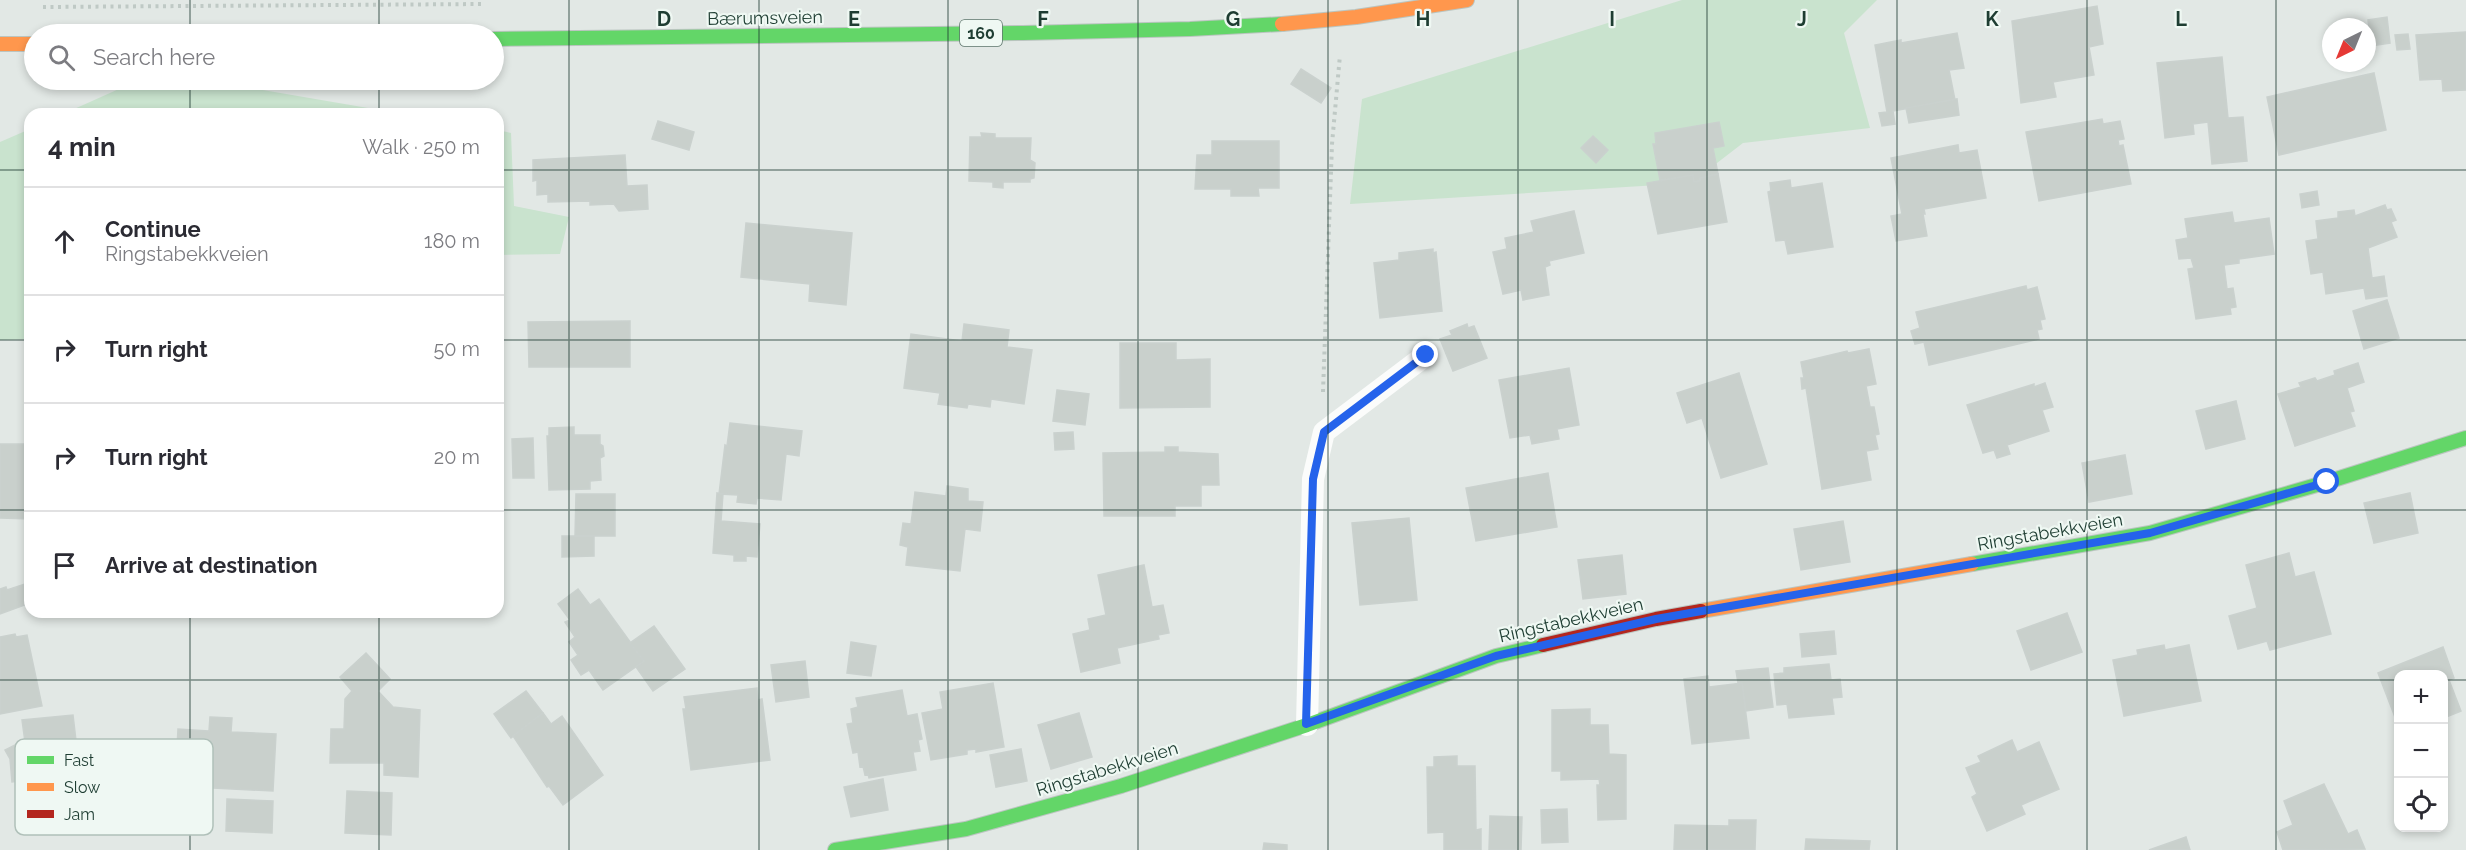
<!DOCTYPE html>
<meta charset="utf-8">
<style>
body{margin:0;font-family:Raleway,sans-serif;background:#f7f7f7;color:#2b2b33}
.controls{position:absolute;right:18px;bottom:18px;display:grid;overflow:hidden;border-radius:12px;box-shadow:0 3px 9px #0003}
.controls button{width:54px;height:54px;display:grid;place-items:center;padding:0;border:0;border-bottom:2px solid #e1e1e2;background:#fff;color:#2b2b33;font:30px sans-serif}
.compass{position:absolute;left:2322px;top:18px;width:54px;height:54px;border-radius:50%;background:#fff;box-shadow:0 3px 9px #0003;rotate:223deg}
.stop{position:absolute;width:18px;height:18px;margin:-14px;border:4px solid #2563eb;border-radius:50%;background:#fff}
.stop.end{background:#2563eb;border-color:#fff;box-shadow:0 2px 6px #0008}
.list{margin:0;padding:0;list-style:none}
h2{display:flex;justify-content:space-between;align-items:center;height:78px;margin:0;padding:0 24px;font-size:26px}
h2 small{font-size:20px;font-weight:400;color:#7c7c81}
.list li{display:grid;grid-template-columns:39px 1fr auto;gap:18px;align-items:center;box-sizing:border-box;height:108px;padding:0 24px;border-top:2px solid #e1e1e2}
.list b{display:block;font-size:22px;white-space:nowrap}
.list p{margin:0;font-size:20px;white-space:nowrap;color:#7c7c81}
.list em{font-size:20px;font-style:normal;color:#7c7c81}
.icon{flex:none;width:33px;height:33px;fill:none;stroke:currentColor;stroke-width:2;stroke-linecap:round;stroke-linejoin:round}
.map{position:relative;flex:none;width:2466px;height:850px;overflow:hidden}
.search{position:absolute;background:#fff;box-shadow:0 3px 9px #0003;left:24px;top:24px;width:480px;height:66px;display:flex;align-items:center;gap:15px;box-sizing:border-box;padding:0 21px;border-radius:33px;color:#7c7c81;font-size:22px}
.panel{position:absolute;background:#fff;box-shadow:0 3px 9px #0003;left:24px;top:108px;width:480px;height:510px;border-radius:18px}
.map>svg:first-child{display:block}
.green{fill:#c9e3ce}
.building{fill:#c9d0cc;stroke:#cad1ce;stroke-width:1.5}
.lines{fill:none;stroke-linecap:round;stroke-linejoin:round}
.fast-casing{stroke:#bbc5c0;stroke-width:16}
.slow-casing{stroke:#bbc5c0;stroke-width:16}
.jam-casing{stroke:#bbc5c0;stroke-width:16}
.path{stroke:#bfc9c5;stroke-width:4;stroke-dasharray:3 4.5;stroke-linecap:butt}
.lane{stroke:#fbfcfb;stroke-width:22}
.fast{stroke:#63d668;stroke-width:14}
.slow{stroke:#ff974d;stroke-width:14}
.jam{stroke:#b3261e;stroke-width:14}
.route{stroke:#2563eb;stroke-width:8}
.grid{fill:none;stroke:#1e3d32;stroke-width:1.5;stroke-opacity:0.55}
.labels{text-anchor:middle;stroke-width:4.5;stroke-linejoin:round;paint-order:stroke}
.shield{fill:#eff8f3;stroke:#5d756c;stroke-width:1.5}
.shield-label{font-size:16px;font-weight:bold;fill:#1e3d32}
.street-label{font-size:18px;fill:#1e3d32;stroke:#eff8f3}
.key{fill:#eff8f3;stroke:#b0c0b9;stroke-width:1.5}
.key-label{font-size:16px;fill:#1e3d32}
.grid-label{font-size:20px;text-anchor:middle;font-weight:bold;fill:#1e3d32;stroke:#eff8f3;stroke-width:4.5;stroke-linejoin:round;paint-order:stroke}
</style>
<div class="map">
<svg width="2466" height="850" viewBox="0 0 2466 850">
<rect width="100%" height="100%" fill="#e2e8e5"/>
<g class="green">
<polygon points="1682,0 1877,0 1844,33 1870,128 1743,143 1691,183 1350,204 1362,99"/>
<polygon points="139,80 205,80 403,114 63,114"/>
<polygon points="30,129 30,339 0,340 0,142"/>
<polygon points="498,130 511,133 514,206 569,217 560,254 498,255"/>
</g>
<g class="building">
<polygon points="2097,6 2103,44 2089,47 2094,75 2053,82 2056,97 2021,103 2012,21"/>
<polygon points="2387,17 2390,43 2371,46 2368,20"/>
<polygon points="2466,32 2466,90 2443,91 2442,79 2420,80 2416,35"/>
<polygon points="1957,33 1964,68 1949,70 1955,100 1893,111 1895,124 1882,126 1879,113 1887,112 1875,45 1901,40 1901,43"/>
<polygon points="2408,34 2410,49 2397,50 2395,35"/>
<polygon points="2222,57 2228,118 2243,117 2247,161 2212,164 2208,122 2193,124 2194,134 2165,138 2157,63"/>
<polygon points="1301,69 1331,88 1321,103 1291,84"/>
<polygon points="2374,73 2386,130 2279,155 2267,97"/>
<polygon points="1957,99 1959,115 1909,123 1906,108"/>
<polygon points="2102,119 2103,124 2120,121 2124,139 2118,140 2119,146 2123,145 2131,184 2039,201 2026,132"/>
<polygon points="658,121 694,132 689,150 652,139"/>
<polygon points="1719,122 1724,146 1713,148 1718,174 1700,178 1700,181 1694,182 1693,175 1660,180 1653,144 1656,144 1655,133"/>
<polygon points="981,133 995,134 995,138 1031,138 1030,160 1035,163 1034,178 1030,179 1030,182 1003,182 1003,188 993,187 993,182 969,181 970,137 982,137"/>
<polygon points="1593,136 1608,150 1596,163 1581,148"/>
<polygon points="1212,141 1279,141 1279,188 1258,188 1259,196 1231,196 1231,189 1195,189 1197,155 1212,155"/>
<polygon points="1958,145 1959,153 1977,150 1986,198 1924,209 1925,214 1923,214 1927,236 1896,241 1891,216 1902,214 1891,158"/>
<polygon points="625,155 627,186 647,185 648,209 619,211 614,204 590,205 590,201 548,202 548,194 537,195 537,180 533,181 533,160"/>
<polygon points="1718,174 1727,222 1658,234 1647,183 1693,175 1694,182 1700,181 1700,178"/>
<polygon points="1790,180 1791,188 1822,183 1833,247 1788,254 1785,240 1776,241 1768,192 1771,191 1770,183"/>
<polygon points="2317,191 2319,205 2302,208 2300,194"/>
<polygon points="2385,205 2387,210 2391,209 2396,220 2391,222 2397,237 2368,248 2372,278 2384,276 2387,296 2366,299 2364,288 2326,294 2323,272 2311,274 2306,241 2318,239 2316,221 2338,218 2338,212 2354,210 2355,216"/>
<polygon points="1574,211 1584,253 1549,261 1550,265 1545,267 1549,295 1523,300 1521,290 1503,294 1493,252 1507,249 1505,238 1534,232 1531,221"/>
<polygon points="2232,212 2234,223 2269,218 2274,254 2239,259 2239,263 2224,265 2227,289 2233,288 2236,307 2230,308 2231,314 2196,319 2188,269 2194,268 2191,258 2179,259 2176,240 2188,238 2185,219"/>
<polygon points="746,223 852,233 846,305 809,301 810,284 741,277"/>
<polygon points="1433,249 1433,253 1436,252 1442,311 1380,318 1374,263 1399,260 1399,253"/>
<polygon points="2026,286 2027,290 2037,287 2045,319 2040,320 2042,329 2037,330 2039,339 1929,365 1924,342 1915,344 1911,331 1920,328 1916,312"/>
<polygon points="2387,300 2399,338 2364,349 2353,311"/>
<polygon points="630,321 630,367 529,367 528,322"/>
<polygon points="964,324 1009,330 1007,347 1032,350 1024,404 991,399 990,407 968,404 967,408 938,404 940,393 904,388 911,334 962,341"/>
<polygon points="1467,324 1468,328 1474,326 1487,358 1453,371 1440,339 1452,335 1450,331"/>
<polygon points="1120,343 1176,343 1176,360 1210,359 1210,407 1120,408"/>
<polygon points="1869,349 1876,384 1866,386 1870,407 1874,407 1879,434 1875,435 1878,449 1866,451 1871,480 1822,489 1806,388 1802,389 1801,378 1804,378 1801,362 1847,351 1848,353"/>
<polygon points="2358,363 2364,382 2347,388 2354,411 2350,412 2355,426 2295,446 2278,394 2301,387 2299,383 2315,378 2317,381 2335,375 2334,371"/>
<polygon points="1569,368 1579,425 1557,429 1559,439 1532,444 1530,435 1510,438 1499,380"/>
<polygon points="1739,373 1767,464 1721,478 1702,418 1687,423 1677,393"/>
<polygon points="2045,383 2053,407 2042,410 2049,431 2007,445 2010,454 1997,458 1994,450 1983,453 1967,405 2034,384 2034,387"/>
<polygon points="1057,390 1089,394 1085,425 1053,421"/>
<polygon points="2236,401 2245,439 2206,449 2196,411"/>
<polygon points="730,423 802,431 799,456 786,454 781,500 757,498 756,504 737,502 738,495 719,494 725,445 727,446"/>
<polygon points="574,427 574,435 600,435 600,444 603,446 604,456 600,458 601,480 590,481 590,489 549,490 547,436 549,436 549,428"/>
<rect x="498" y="430" width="5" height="39"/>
<polygon points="1073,432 1074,449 1055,450 1054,433"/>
<polygon points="533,438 534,478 513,478 512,439"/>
<polygon points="0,444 30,444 30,519 0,518"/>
<polygon points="1165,447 1178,447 1178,452 1218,454 1219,485 1201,485 1201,506 1175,506 1175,516 1104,516 1103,453 1165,452"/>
<polygon points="2125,455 2132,494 2089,502 2082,463"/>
<polygon points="1548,473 1557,527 1476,541 1466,488"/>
<polygon points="947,486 968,489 968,501 983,502 980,531 965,529 960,571 906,565 908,547 900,545 903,523 911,524 915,492 946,496"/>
<polygon points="717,493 723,494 721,521 760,524 757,557 746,556 746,561 734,561 734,555 713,553"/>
<polygon points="2410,493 2418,533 2374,543 2364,503"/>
<polygon points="576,494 615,494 615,536 575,536"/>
<polygon points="1409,518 1417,600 1360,605 1352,523"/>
<polygon points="1843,521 1850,562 1801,570 1794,529"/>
<polygon points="562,536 594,536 594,556 562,557"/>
<polygon points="2289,553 2295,577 2314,572 2331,634 2270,650 2267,641 2238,649 2229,616 2257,608 2246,565"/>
<polygon points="1622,555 1626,594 1583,599 1578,560"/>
<polygon points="1144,565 1152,607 1163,605 1169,633 1158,635 1159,639 1117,648 1120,663 1081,672 1073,634 1090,630 1088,619 1106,615 1098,575"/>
<polygon points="28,583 30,603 0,614 0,589 6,587 7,590"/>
<polygon points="578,589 590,605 599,599 644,661 603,690 589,670 581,675 571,660 578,655 569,642 575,637 565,622 570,620 558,604"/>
<polygon points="2067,613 2082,652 2031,670 2017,631"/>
<polygon points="654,626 685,669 653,691 636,667 644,661 630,643"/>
<polygon points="1834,631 1836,654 1802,657 1800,634"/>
<polygon points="15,634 16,637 27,635 42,706 0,714 0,637"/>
<polygon points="851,642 876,646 871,676 847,673"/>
<polygon points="2164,645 2165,650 2189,645 2201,701 2124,716 2113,660 2138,655 2137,650"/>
<polygon points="2443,647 2454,678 2449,680 2461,711 2444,718 2444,674 2398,674 2398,725 2378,673"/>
<polygon points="366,653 390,679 378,691 393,707 420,710 418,777 384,775 384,763 330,763 331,729 344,729 345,699 352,691 340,677"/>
<polygon points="805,661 809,697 776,702 771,665"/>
<polygon points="1829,664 1831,680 1840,679 1842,697 1832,698 1834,714 1789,718 1787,704 1777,705 1774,674 1784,673 1784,668"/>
<polygon points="1768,668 1773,707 1746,711 1742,683 1738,683 1736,671"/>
<polygon points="1708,676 1709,687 1742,683 1749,738 1692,744 1684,679"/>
<polygon points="993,683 1004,747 976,752 976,749 967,750 967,754 931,760 922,713 943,709 940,692"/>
<polygon points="757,688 758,700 762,699 770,760 691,770 683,709 686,709 684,697"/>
<polygon points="902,690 907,716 917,714 922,739 918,740 920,751 913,752 916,770 869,778 868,774 865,775 863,766 860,767 858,752 853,753 847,724 853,723 851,709 858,707 856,698"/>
<polygon points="526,691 543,713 511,738 494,714"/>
<polygon points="1590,709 1590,725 1608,725 1609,754 1626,755 1626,819 1598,820 1597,785 1600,785 1599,779 1561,780 1561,771 1552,771 1552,710"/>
<polygon points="543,713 551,724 562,716 603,775 563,805 549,786 547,787 513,736"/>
<polygon points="1079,713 1092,757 1051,769 1038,725"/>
<polygon points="73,715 80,775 35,780 35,785 21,786 20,781 12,782 10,759 5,750 19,743 25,742 22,720"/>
<polygon points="210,717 232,718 231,732 276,734 273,791 175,786 178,729 209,731"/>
<polygon points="2012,740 2017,752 2039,742 2059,789 2021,805 2025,814 1987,831 1972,797 1977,794 1966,768 1981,762 1978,756"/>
<polygon points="1021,749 1027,781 996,787 990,755"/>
<polygon points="1457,756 1457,766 1475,766 1476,830 1481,829 1481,850 1444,850 1444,832 1428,833 1427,767 1434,767 1434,757"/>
<polygon points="883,779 888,810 851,817 844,787"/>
<polygon points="2324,784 2348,834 2357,830 2365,849 2283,850 2277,832 2293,825 2284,801"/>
<polygon points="347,791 392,793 391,835 345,833"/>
<polygon points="227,799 273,801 272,833 226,831"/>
<polygon points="1567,809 1568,842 1542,843 1541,810"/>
<polygon points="1490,816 1522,817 1521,850 1489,850"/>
<polygon points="1729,820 1756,820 1755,850 1674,850 1675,825 1729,826"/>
<polygon points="2186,837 2190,850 2149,850"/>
<polygon points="1806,839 1870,841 1869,850 1805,850"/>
<polygon points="1264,843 1287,845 1287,850 1263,850"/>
</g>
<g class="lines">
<defs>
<g id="fast">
<polyline points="494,39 1023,33 1190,29 1282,24"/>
<polyline points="1972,564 2150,533 2327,482 2466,438"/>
<polyline points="835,850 966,829 1121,786 1307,725 1496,656 1543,645"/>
</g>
<g id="slow">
<polyline points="1282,24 1356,17 1467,0"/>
<polyline points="0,44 34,44"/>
<polyline points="1701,611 1972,564"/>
</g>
<polyline id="jam" points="1543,645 1656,619 1701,611"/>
</defs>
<use href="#fast" class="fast-casing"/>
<use href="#slow" class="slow-casing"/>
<use href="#jam" class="jam-casing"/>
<g class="path">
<polyline points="43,7 482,4"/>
<polyline points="1323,392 1332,144 1340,55"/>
</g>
<polyline class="lane" points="1307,725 1313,479 1324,432 1426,355"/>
<use href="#fast" class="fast"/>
<use href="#slow" class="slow"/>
<use href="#jam" class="jam"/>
</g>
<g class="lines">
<polyline class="route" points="1426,355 1324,432 1313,479 1306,724 1496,656 1656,619 2150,533 2327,482"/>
</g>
<path class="grid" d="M 190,0 L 190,34M 379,0 L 379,34M 569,0 L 569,850M 759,0 L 759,850M 948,0 L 948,850M 1138,0 L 1138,850M 1328,0 L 1328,850M 1518,0 L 1518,850M 1707,0 L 1707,850M 1897,0 L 1897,850M 2087,0 L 2087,850M 2276,0 L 2276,850M 190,80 L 190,114M 379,80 L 379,114M 0,170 L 30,170M 498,170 L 2466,170M 0,340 L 30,340M 498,340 L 2466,340M 0,510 L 30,510M 498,510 L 2466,510M 190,612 L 190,850M 379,612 L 379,850M 0,680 L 2398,680M 2444,680 L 2466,680"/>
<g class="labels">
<rect class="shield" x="960" y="20" width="42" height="26" rx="4.5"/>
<g class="shield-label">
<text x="981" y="39">160</text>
</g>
<g class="street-label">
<text transform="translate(765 18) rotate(-1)" y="6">Bærumsveien</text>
<text transform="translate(2050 532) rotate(-10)" y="6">Ringstabekkveien</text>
<text transform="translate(1571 620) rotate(-13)" y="6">Ringstabekkveien</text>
<text transform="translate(1107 769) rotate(-17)" y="6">Ringstabekkveien</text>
</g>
</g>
<rect x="15" y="739" width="198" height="96" rx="9" class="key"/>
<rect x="27" y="756" width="27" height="8" fill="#63d668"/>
<rect x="27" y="783" width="27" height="8" fill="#ff974d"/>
<rect x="27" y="810" width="27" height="8" fill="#b3261e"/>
<g class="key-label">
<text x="64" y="766">Fast</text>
<text x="64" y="793">Slow</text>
<text x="64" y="820">Jam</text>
</g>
<g class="grid-label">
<text x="664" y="26">D</text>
<text x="854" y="26">E</text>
<text x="1043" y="26">F</text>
<text x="1233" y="26">G</text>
<text x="1423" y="26">H</text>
<text x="1612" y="26">I</text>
<text x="1802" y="26">J</text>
<text x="1992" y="26">K</text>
<text x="2181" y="26">L</text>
</g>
</svg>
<div class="controls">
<button>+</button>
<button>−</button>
<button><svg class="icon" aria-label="locate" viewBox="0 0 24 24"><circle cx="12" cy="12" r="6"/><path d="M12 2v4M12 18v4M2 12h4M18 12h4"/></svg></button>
</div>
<svg class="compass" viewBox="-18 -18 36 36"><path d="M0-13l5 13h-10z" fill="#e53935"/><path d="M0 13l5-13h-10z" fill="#7c7c81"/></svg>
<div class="stop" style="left:2327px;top:482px"></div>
<div class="stop end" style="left:1426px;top:355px"></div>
<div class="search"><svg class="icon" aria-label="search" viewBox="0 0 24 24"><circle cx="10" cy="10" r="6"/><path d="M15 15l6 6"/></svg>Search here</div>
<section class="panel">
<h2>4 min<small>Walk · 250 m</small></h2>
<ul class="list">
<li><svg class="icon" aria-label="ahead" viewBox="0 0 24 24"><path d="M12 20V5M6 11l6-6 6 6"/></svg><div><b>Continue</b><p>Ringstabekkveien</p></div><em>180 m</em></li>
<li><svg class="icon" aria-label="right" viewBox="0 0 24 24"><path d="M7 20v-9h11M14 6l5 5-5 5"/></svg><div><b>Turn right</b></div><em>50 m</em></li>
<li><svg class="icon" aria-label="right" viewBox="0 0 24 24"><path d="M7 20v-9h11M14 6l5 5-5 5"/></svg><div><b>Turn right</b></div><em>20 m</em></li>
<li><svg class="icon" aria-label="arrive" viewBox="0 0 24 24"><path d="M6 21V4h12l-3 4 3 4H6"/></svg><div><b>Arrive at destination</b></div></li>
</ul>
</section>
</div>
